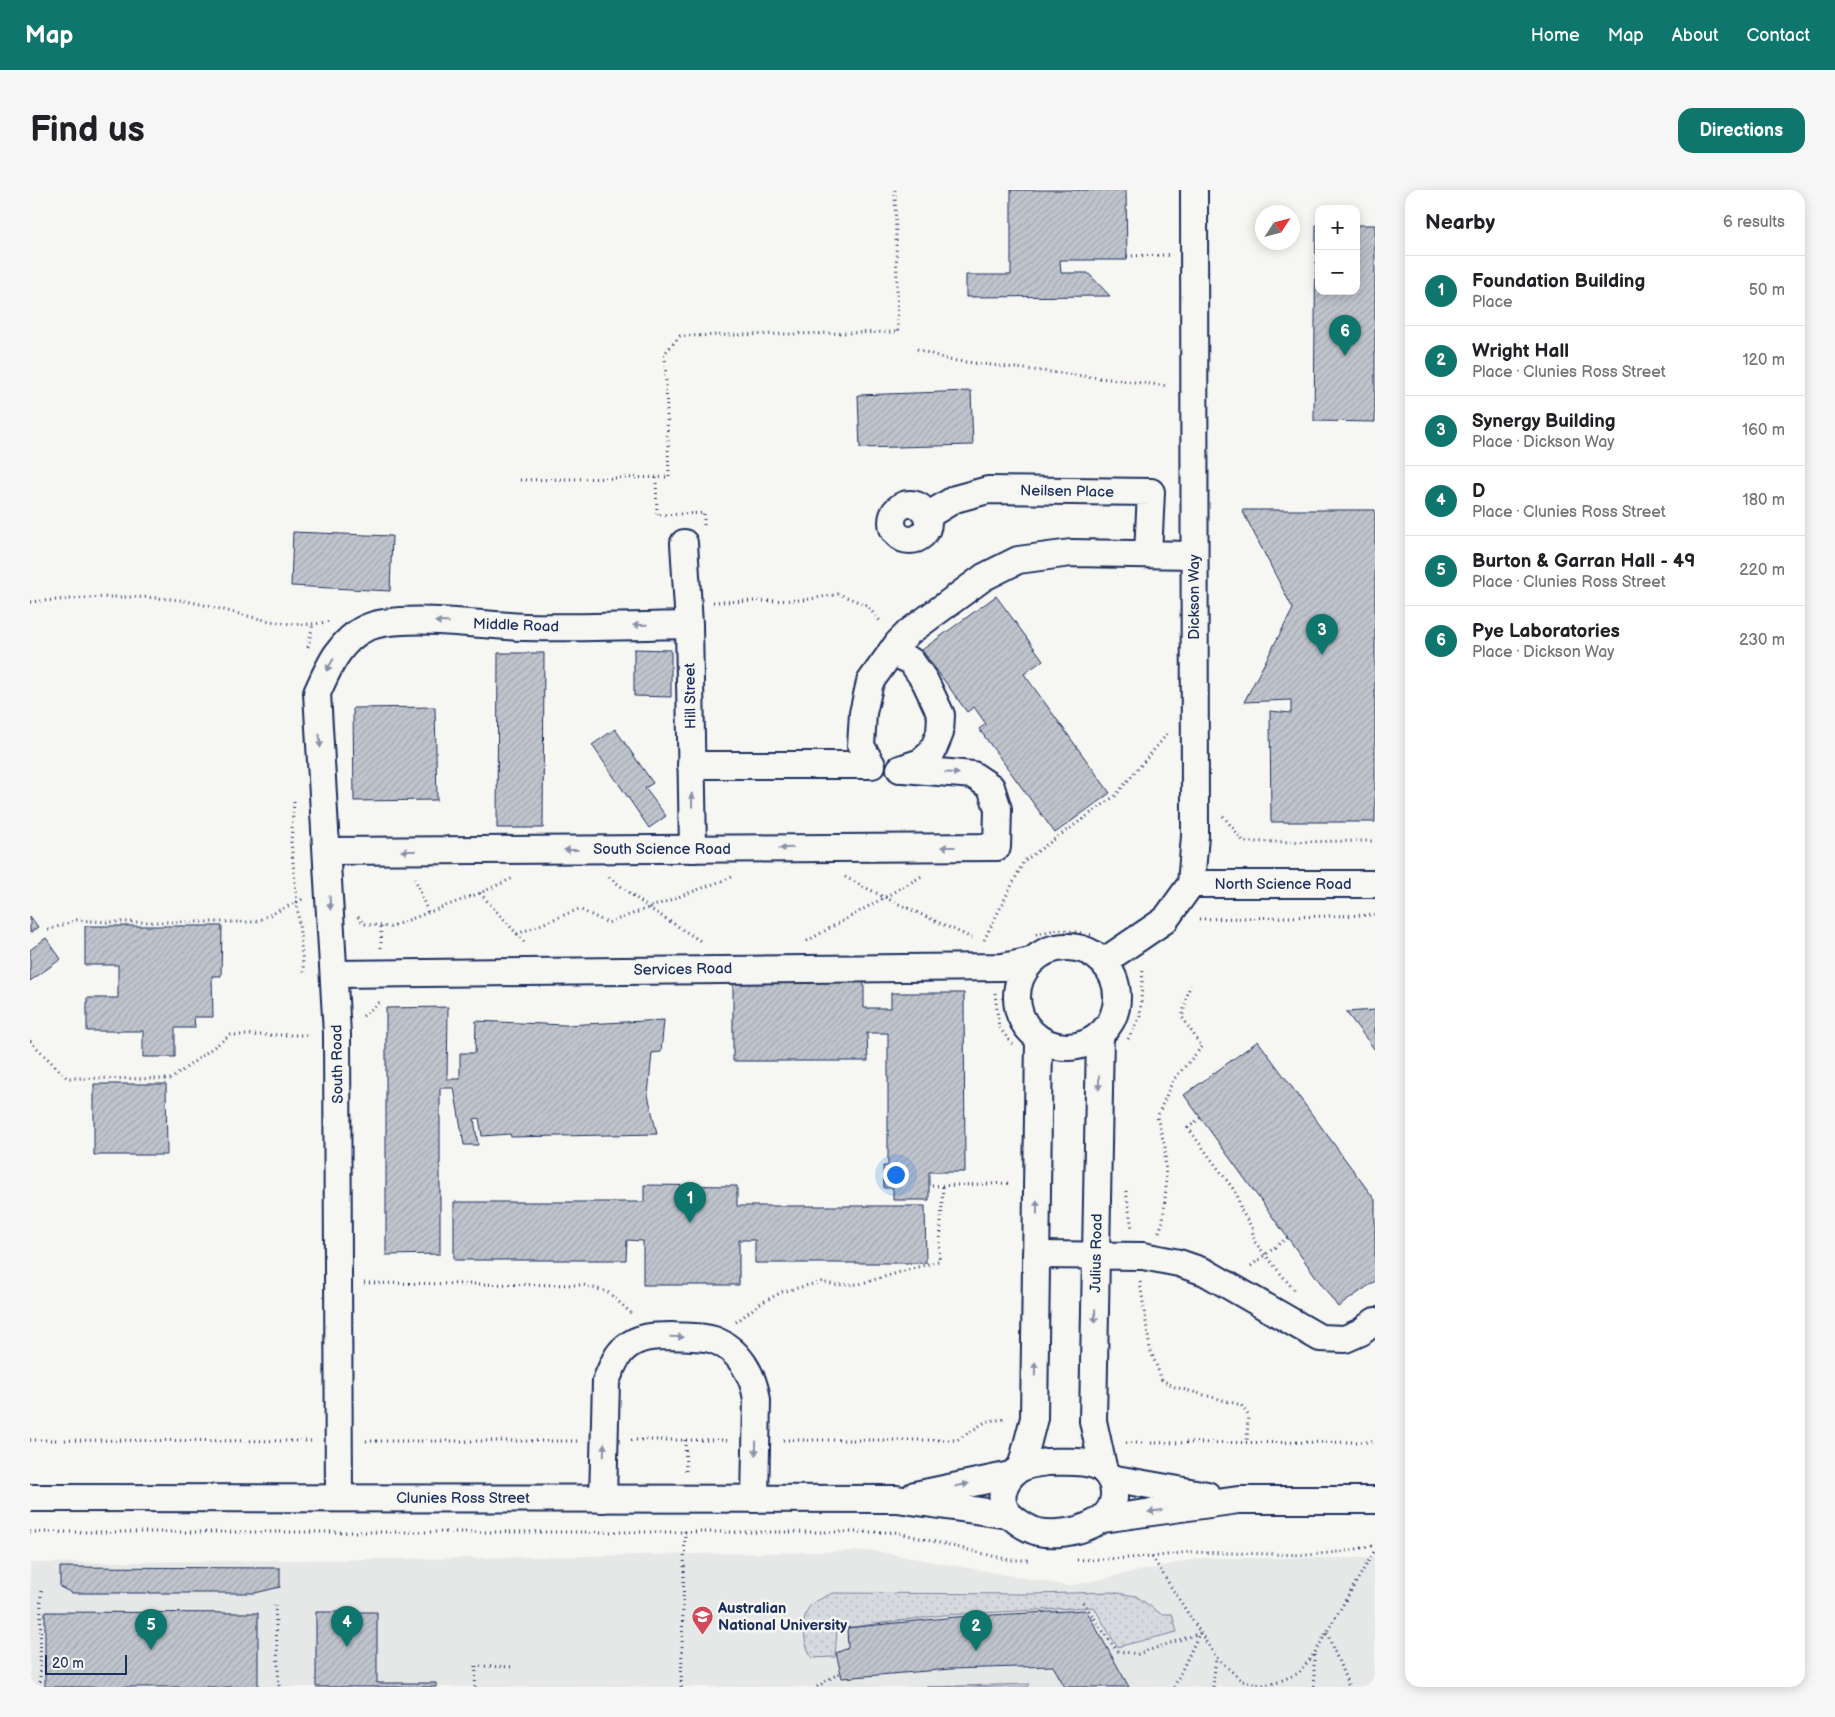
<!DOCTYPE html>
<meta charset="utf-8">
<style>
body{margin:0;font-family:"Balsamiq Sans",sans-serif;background:#f6f6f6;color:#202124}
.controls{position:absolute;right:15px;top:15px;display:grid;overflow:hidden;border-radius:10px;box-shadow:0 2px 12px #0003}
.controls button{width:45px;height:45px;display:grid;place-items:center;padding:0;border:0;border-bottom:1px solid #e0e0e0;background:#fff;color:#202124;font:25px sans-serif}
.compass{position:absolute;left:1225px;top:15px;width:45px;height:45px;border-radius:50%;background:#fff;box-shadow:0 2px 12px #0003;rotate:54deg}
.scale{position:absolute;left:15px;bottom:12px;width:82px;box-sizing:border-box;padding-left:5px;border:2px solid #1b2f5e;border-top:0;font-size:14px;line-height:18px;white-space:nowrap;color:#1b2f5e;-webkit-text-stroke:4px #f6f6f2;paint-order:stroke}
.you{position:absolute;left:865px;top:984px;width:18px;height:18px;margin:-12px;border:4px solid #fff;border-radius:50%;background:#1a73e8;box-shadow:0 0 0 8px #1a73e833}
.badge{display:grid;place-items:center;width:32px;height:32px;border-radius:50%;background:#0f766e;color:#fff;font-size:16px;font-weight:700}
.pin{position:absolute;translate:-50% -41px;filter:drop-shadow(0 1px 2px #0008)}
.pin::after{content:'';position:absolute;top:26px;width:18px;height:15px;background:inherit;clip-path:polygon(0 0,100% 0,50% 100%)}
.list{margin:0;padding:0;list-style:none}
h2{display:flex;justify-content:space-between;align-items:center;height:65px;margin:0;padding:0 20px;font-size:21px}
h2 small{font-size:16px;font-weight:400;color:#757577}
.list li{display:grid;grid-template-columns:32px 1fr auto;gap:15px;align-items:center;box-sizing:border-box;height:70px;padding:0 20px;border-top:1px solid #e0e0e0}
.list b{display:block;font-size:19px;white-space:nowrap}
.list p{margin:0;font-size:16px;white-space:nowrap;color:#757577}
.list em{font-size:16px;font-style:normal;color:#757577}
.map{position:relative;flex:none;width:1345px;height:1497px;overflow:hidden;border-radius:15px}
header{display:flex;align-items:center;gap:30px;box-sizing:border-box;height:70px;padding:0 25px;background:#0f766e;color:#fff}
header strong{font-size:24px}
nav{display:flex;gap:28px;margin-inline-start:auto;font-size:18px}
.intro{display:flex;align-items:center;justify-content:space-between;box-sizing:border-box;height:120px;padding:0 30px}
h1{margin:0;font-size:35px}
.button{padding:12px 22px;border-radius:15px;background:#0f766e;color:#fff;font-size:18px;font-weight:700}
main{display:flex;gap:30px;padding:0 30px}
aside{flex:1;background:#fff;border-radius:15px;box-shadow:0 2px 12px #0003}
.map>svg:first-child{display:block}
.built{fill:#e6e7e7}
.grass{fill:#d6d9dd;stroke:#78849e}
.garden{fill:url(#garden-dots);stroke:#78849e}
.building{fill:url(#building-hatch);stroke:#1b2f5e}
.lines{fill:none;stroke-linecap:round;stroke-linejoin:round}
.minor-casing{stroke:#1b2f5e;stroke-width:30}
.path{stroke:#1b2f5e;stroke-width:3;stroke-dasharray:1 4;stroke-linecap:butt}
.minor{stroke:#f6f6f2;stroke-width:26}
.oneway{fill:#8892a8}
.labels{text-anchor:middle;stroke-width:5;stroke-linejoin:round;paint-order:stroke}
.street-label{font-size:15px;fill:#1b2f5e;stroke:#f6f6f2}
.poi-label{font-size:15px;font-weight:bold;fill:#1b2f5e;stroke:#f6f6f2;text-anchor:start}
</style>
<header>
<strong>Map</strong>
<nav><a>Home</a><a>Map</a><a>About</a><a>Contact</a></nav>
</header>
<div class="intro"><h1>Find us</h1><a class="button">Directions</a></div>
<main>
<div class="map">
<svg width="1345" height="1497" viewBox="0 0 1345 1497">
<defs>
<pattern id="garden-dots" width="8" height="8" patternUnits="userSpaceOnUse" patternTransform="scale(1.25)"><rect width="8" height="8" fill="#d6d9dd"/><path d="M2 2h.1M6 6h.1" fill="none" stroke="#b7bbc0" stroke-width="1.8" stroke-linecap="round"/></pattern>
<pattern id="building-hatch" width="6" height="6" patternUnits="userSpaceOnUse" patternTransform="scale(1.25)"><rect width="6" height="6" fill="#c0c4cd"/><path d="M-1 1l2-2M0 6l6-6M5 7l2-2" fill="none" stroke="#a4a9b2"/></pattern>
</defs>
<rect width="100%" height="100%" fill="#f6f6f2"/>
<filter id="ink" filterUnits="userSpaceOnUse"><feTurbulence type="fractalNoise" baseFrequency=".02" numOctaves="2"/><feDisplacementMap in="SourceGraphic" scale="10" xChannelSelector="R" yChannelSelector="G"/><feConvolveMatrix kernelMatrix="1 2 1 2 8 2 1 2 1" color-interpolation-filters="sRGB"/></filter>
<g filter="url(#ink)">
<polygon class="built" points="844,1361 1038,1396 1171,1368 1345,1368 1345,1497 0,1497 0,1373 448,1368"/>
<polygon class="grass" points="1000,1494 998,1497 896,1497"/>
<path class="garden" d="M 1081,1402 L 1106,1406 L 1131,1424 L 1142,1424 L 1147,1442 L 1087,1457 L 1064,1417 L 914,1425 L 807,1439 L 805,1467 L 782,1468 C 774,1456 769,1427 781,1415 C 786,1410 796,1407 802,1403 L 1002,1404 Z"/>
<g class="building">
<polygon points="981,0 1096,0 1097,70 1030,70 1031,83 1058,83 1080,106 936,107 936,85 981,85"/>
<polygon points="1286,35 1289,35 1289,101 1326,101 1326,35 1345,35 1345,232 1284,231"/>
<polygon points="941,201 943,255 830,258 828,205"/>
<polygon points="1212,320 1345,320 1345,632 1241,632 1240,521 1261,523 1261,510 1214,512 1263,419"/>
<polygon points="263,342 362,346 360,401 261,396"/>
<polygon points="966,406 1013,470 994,484 1080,603 1025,643 949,539 956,534 944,517 937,522 892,460"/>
<polygon points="604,459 641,460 641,507 604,506"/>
<polygon points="468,463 514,463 513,638 467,638"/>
<polygon points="405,517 407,610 324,611 323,518"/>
<polygon points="585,539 623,593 615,598 636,626 619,638 562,555"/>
<polygon points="0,726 8,737 0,743"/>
<polygon points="55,736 192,736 191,786 182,786 183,827 164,827 165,838 145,838 145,867 113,867 113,841 57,841 57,808 88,808 88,775 55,775"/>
<polygon points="16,748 31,769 0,791 0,760"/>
<polygon points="703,788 834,788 834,818 861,818 861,803 934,803 935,982 899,982 899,1010 863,1010 863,998 854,998 853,976 858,976 858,843 837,843 838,871 703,871"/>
<polygon points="418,817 417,889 430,889 430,863 445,863 446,831 535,835 634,830 631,862 622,863 618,905 627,944 481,947 480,944 452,946 449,928 444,929 448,955 434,955 424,898 410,898 410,1064 356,1065 356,818"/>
<polygon points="1345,820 1345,860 1316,822"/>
<polygon points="1228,851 1345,1010 1345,1091 1308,1117 1154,905"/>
<polygon points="64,894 136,894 137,965 64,965"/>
<polygon points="614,995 707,996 707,1016 895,1016 896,1073 725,1073 725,1050 709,1050 709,1095 613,1095 613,1051 597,1050 596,1070 424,1070 424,1012 614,1012"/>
<polygon points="30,1377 250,1378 250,1397 225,1403 42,1403 30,1397"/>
<polygon points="1056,1420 1099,1497 1035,1497 1023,1476 921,1479 812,1488 806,1463 818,1458 817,1438 926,1427"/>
<polygon points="15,1422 228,1423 228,1497 15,1497"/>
<polygon points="286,1422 347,1422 347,1493 406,1493 406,1497 286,1497"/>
</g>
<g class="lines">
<defs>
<g id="minor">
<circle cx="880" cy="332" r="18"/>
<polyline points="897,326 925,309 958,300 1121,302 1118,364"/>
<polyline points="654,353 659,435 663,659"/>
<polyline points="861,462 881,471 895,491 911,525 910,543 902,562 891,572 870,579"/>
<polyline points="661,575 842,575 831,556 833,523 840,492 868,453 879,442 954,387 988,370 1041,363 1164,365"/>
<polyline points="297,661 967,657 968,619 961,597 943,585 874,579"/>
<polyline points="1161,694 1345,694"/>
<circle cx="1037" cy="807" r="50"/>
<polyline points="1073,772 1135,730 1161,694 1165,646 1164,0"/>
<polyline points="304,784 973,777 1001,771"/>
<polyline points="1070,845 1063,1231 1074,1281"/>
<polyline points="1006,1065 1113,1066 1149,1073 1175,1082 1290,1148 1315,1149 1331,1142 1345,1131"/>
<path d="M 1018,1272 C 1034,1272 1053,1270 1067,1276 C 1075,1279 1079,1286 1082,1293 C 1096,1333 1038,1348 1008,1342 C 998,1339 990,1334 982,1327 C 965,1314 973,1289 989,1279 C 997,1274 1009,1273 1018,1272 Z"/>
<polyline points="991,1278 1004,1228 1009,849"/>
<polyline points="1080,1288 1177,1305"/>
<polyline points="885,1305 981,1285"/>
<polyline points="0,1308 867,1309 979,1325"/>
<path d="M 309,1308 L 307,844 L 287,503 C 298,478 310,450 336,438 C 370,422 455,436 495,437 C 549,438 604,436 659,435"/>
<path d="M 573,1309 L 576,1191 C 581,1180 585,1166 595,1158 C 609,1146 624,1146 642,1146 C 656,1147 671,1146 684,1150 C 709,1159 724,1186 727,1210 L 725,1309"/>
<polyline points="1072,1329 1208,1310 1345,1310"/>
</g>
</defs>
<use href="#minor" class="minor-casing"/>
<g class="path">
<polyline points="1097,66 1138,65"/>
<polyline points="887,159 919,170 1138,196"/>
<polyline points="626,288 627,325 674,323 674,335"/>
<polyline points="490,290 639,287 635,163 650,146 868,142 865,0"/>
<path d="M 0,412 C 50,408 99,404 149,410 C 193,416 256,444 299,431"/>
<polyline points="683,412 774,410 809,404 836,415 851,432"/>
<polyline points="278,457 283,434"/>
<polyline points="264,612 261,652 274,785"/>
<polyline points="1193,626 1214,652 1345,651"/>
<polyline points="579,687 619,718 672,752"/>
<polyline points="815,687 856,708 944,749"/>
<polyline points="385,688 398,723"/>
<polyline points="450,703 496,754"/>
<polyline points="328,727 334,734 360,737 450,703 483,688"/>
<polyline points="1169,729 1345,725"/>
<polyline points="18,740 47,730 77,732 225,732 273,709"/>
<polyline points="487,744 549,719 578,733 702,687"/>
<polyline points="1006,744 1029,739 1063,745"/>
<polyline points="954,750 994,671 1085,606 1138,543"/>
<polyline points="777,751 894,685"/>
<polyline points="351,758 351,736"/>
<polyline points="965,803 969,837 982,854"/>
<polyline points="333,826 349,813 352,813"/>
<polyline points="1098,849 1110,827 1113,778"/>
<polyline points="0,851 37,888 141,889 200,845 280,845"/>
<polyline points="1170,928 1158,938 1207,1004 1211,1020 1222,1038 1224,1051 1264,1100"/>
<polyline points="902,996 981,993"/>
<polyline points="1096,1001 1102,1039"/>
<polyline points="1129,1042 1133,1031 1136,998 1135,957 1127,927 1143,890 1172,857 1152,827 1160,795"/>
<polyline points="1221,1076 1258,1047"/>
<polyline points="1110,1092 1120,1159 1132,1190 1145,1197 1211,1215 1218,1225 1217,1253"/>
<polyline points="334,1093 553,1095 578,1102 601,1123"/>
<polyline points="706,1132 731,1113 752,1102 791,1092 806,1095 829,1094 909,1071 913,995"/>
<polyline points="0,1250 282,1251"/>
<polyline points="601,1250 699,1250"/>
<polyline points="655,1250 656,1282"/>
<polyline points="753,1250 927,1250 957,1231 976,1229"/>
<polyline points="336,1251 547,1251"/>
<polyline points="1096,1253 1345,1252"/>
<polyline points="0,1342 865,1342 979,1370 1001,1370"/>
<polyline points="1122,1367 1186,1467 1212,1491 1234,1495 1248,1492 1269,1483 1284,1464 1345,1360"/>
<polyline points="1047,1370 1122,1367 1158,1362 1279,1365 1317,1361 1345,1355"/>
<polyline points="1053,1412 1087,1461 1108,1464 1170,1443"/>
<polyline points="245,1415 249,1497"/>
<polyline points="1297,1443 1319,1497"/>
<polyline points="1284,1465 1284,1497"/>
<polyline points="10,1497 11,1398"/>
<polyline points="445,1497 446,1476 485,1477"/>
<polyline points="651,1497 655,1340"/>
<polyline points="787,1497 811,1482"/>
<polyline points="1144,1497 1169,1444"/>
<polyline points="1183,1497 1186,1468"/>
</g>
<use href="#minor" class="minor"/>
</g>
<defs><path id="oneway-solid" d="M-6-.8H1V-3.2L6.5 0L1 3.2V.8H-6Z" transform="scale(1.25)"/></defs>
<g class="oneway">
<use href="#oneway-solid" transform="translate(412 432) rotate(-177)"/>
<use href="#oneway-solid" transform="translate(610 435) rotate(179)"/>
<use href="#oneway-solid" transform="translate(300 475) rotate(120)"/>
<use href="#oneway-solid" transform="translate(290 551) rotate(86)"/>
<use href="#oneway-solid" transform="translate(922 583) rotate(5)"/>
<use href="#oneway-solid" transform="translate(662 610) rotate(-91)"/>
<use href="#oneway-solid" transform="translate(918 657) rotate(180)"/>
<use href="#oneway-solid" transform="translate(756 658) rotate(179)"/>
<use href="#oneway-solid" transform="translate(541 660) rotate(180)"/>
<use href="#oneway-solid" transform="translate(378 661) rotate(180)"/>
<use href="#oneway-solid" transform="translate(300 713) rotate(86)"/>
<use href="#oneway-solid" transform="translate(1069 893) rotate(91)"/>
<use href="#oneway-solid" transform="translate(1007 1017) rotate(-90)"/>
<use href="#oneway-solid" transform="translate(1065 1126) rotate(91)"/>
<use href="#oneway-solid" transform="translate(647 1147) rotate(2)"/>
<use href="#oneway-solid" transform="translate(1005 1179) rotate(-89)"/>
<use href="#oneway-solid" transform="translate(726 1258) rotate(91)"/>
<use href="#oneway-solid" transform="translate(574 1260) rotate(-88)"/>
<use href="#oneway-solid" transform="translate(932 1295) rotate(-12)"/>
<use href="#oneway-solid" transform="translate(1125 1321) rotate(172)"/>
</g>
</g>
<defs>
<symbol id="university-pin" viewBox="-11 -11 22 30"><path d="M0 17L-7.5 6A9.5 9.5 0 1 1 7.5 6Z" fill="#d1495b" stroke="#f6f6f2"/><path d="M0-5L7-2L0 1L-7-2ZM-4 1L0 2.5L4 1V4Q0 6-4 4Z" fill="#fff"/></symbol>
</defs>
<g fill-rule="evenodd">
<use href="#university-pin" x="660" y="1414" width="25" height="34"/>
</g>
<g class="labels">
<g class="street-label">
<text transform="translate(1037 301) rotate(1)" y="5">Neilsen Place</text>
<text transform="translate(1164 407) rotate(-90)" y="5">Dickson Way</text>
<text transform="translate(486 435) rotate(2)" y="5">Middle Road</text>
<text transform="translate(660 506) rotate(-91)" y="5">Hill Street</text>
<text x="632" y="664">South Science Road</text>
<text x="1253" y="699">North Science Road</text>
<text transform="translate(653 779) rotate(-1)" y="5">Services Road</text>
<text transform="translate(307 874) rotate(-91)" y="5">South Road</text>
<text transform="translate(1066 1063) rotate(-89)" y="5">Julius Road</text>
<text x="433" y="1313">Clunies Ross Street</text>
</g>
<g class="poi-label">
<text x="688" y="1423">Australian<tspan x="688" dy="17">National University</tspan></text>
</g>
</g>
</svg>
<div class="controls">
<button>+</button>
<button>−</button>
</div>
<svg class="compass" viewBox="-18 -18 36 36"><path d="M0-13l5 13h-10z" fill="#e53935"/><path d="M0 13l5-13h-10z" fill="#757577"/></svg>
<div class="scale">20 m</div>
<div class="you"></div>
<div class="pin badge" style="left:660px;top:1033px">1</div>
<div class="pin badge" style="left:946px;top:1461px">2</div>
<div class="pin badge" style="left:1292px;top:465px">3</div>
<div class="pin badge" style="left:317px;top:1457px">4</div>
<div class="pin badge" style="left:121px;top:1460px">5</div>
<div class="pin badge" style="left:1315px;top:166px">6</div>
</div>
<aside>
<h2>Nearby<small>6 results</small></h2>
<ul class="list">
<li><span class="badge">1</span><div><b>Foundation Building</b><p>Place</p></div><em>50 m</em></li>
<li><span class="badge">2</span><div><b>Wright Hall</b><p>Place · Clunies Ross Street</p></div><em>120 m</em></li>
<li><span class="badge">3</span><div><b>Synergy Building</b><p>Place · Dickson Way</p></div><em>160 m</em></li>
<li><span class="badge">4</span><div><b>D</b><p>Place · Clunies Ross Street</p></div><em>180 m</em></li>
<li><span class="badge">5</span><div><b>Burton &amp; Garran Hall - 49</b><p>Place · Clunies Ross Street</p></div><em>220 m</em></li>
<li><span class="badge">6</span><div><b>Pye Laboratories</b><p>Place · Dickson Way</p></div><em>230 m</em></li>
</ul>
</aside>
</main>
